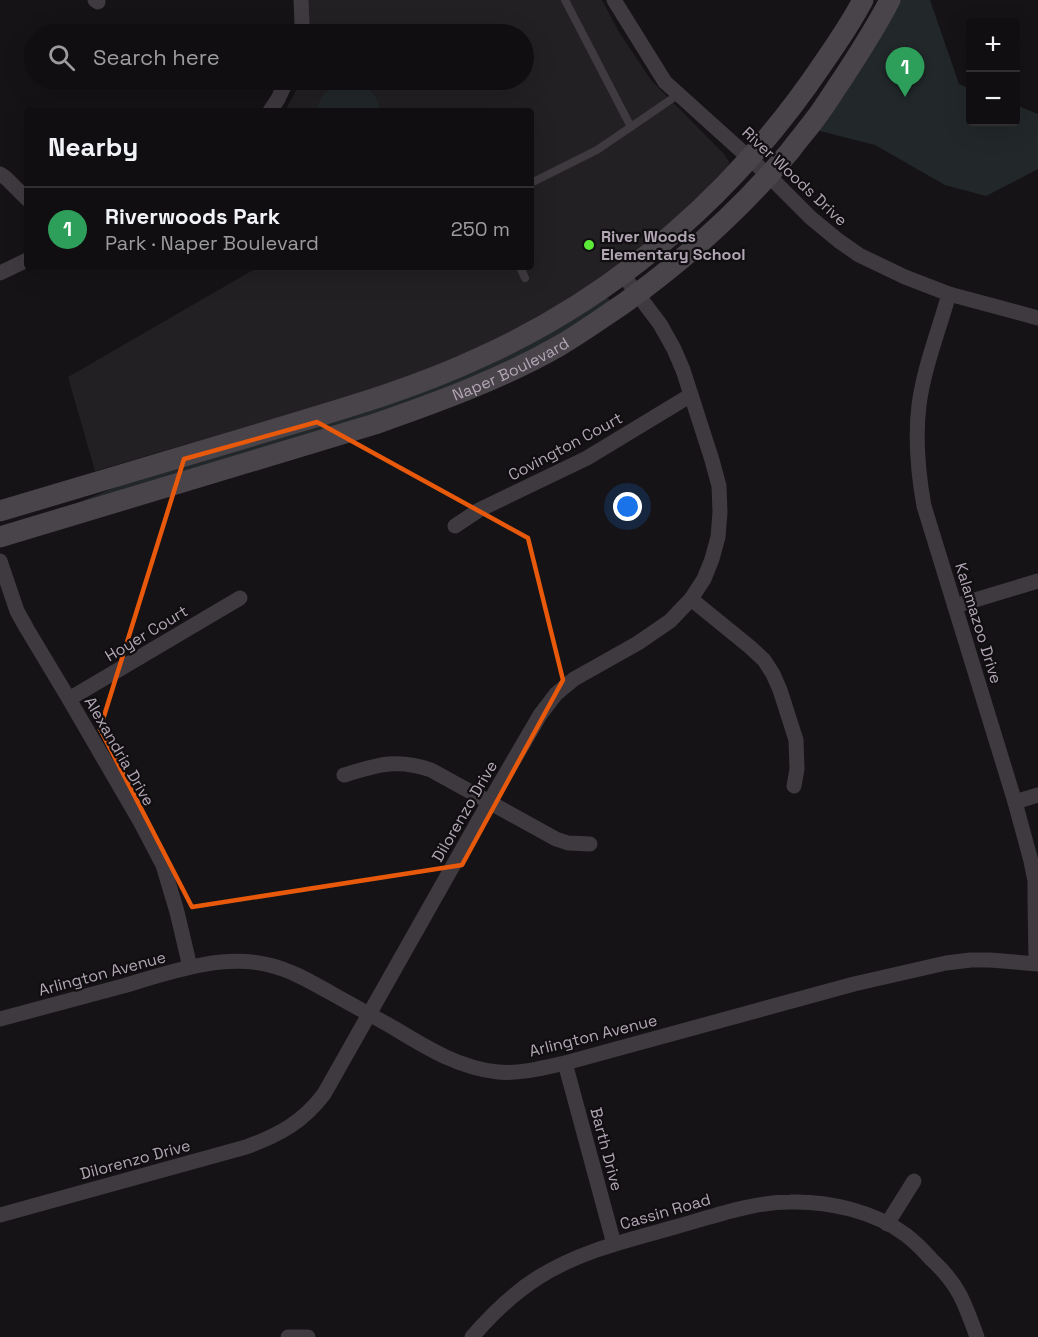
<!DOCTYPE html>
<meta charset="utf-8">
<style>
body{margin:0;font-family:"Space Grotesk",sans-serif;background:#191719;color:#f1f3f6}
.controls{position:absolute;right:18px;top:18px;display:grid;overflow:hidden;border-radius:6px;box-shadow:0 6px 24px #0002}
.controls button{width:54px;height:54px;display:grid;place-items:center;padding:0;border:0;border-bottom:2px solid #302e30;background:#100e10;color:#f1f3f6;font:30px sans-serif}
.you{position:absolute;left:628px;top:507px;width:21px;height:21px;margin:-15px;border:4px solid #fff;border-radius:50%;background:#1a73e8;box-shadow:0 0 0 9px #1a73e833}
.badge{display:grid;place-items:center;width:39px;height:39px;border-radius:50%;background:#0b8043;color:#fff;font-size:20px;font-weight:700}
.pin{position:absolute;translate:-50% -50px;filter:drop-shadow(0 2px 3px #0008)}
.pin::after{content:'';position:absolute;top:32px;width:21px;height:18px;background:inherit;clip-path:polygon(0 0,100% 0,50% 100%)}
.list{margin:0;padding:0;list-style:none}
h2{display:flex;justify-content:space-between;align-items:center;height:78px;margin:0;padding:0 24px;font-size:26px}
h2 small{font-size:20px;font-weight:400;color:#9c9c9f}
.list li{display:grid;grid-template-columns:39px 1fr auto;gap:18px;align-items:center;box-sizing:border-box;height:84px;padding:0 24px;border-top:2px solid #302e30}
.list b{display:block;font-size:22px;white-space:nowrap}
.list p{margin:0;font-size:20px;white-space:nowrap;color:#9c9c9f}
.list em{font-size:20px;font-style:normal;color:#9c9c9f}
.icon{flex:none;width:33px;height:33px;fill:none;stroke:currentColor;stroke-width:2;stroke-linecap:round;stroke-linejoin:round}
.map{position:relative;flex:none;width:1038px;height:1337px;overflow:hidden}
.search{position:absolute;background:#100e10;box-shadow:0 6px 24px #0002;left:24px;top:24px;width:510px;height:66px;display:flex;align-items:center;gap:15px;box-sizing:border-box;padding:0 21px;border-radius:33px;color:#9c9c9f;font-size:22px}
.panel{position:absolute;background:#100e10;box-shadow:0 6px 24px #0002;left:24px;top:108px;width:510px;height:162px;border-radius:6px}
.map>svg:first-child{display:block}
.built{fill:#222022}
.green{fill:#22282a}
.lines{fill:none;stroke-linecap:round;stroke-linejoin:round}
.service{stroke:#3f3a3f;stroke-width:8}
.minor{stroke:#3f3a3f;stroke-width:15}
.secondary{stroke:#49434a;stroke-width:21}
.marked{fill:none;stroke:#e8590c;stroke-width:4.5;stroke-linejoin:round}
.poi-dot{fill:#5aea37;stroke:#100e10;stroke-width:2}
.labels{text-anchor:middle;stroke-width:4.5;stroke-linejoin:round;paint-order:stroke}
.street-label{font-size:16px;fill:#b2a6b5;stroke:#100e10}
.poi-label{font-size:16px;font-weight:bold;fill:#b2a6b5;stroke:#100e10;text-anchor:start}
</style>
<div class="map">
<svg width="1038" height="1337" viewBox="0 0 1038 1337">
<rect width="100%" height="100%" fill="#151315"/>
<polygon class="built" points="306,0 602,0 619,32 651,80 725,155 729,162 728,171 716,185 614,272 509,336 396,383 95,471 68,377 258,267 531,267 531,111 285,111 299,85 300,80 524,80 524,34 306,34"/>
<g class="green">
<polygon points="898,0 930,0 959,84 970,89 970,122 1016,122 1016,105 1038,114 1038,169 986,196 945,185 875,145 816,130"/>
<path d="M 348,83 C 367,87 377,90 380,111 L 316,111 C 322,92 329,88 348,83 Z"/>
<polygon points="607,298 610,300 610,303 555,340 420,402 77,503 141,477 391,401 602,299"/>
</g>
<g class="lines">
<g class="service">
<polyline points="565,0 631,127"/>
<polyline points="531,183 597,150 679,94"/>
<polyline points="520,267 525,278"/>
</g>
<g class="minor">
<polyline points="95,0 98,2"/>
<polyline points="614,0 665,82 769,176 811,218 839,241 859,255 905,277 949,294 1038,318"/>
<polyline points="300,34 302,25 301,0"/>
<polyline points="270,111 278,99 287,80"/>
<polyline points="0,174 6,178 27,199"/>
<polyline points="0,273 27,260"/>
<path d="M 949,294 C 939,330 924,367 919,405 C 915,438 918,473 924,506 L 1015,802 L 1031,861 L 1035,881 L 1035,898 L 1036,963"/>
<polyline points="455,526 479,510 587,458 691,395"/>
<polyline points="0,561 17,611 27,629 69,699 141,823 163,865 177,912 190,967"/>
<polyline points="691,599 750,647 764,660 773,674 780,690 796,740 797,769 794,786"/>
<polyline points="955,606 1038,581"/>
<polyline points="69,699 240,598"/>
<path d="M 344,775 C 377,765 397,758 431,770 L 556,839 L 568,843 L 590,844"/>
<polyline points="1015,802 1038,795"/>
<path d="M 0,1019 C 41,1008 82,997 123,986 C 167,973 222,953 269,965 C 291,970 311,982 331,993 C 352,1005 373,1016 394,1028 C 427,1048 459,1068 498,1072 C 520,1074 543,1068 565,1063 L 854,984 L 946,963 L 971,960 L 990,960 L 1038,964"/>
<polyline points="565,1063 614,1244"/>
<path d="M 0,1215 L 246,1147 C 279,1135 303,1122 324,1094 L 480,818 L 540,715 L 556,694 L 574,679 L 638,643 L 670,621 L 691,599 L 704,579 L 712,559 L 718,537 L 720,512 L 719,486 L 712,460 L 683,370 L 674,349 L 660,324 L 623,275"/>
<polyline points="887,1224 914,1181"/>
<polyline points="288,1337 308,1337"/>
<path d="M 472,1337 C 492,1314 513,1293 539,1277 C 580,1251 629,1240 675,1227 C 712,1217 751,1202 790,1202 C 828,1201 874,1211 906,1235 C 915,1242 924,1251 932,1260 C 943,1270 953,1282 960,1295 C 967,1309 972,1323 977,1337"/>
</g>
<g class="secondary">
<path d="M 0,511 C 85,486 170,460 255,435 C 331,412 409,391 481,357 C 621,294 739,189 824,62 C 838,42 852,21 863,0"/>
<path id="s1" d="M 0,537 L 375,424 C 438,402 501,379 559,346 C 581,333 602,318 623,304 C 685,260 741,209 790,151 C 798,140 807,130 815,119 C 825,106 834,91 843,78 C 860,52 876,27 890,0"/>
</g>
</g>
<path class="marked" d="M 317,422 L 528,538 L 563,680 L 462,865 L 192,907 L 100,729 L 184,459 Z"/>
<circle class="poi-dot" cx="589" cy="245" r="6"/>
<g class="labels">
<g class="street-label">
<text transform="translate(795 176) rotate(43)" y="6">River Woods Drive</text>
<text dy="6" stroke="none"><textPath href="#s1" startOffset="538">Naper Boulevard</textPath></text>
<text transform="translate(565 446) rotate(-28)" y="6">Covington Court</text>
<text transform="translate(979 623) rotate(73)" y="6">Kalamazoo Drive</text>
<text transform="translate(146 633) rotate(-31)" y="6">Hoyer Court</text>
<text transform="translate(120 751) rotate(60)" y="6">Alexandria Drive</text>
<text transform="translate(464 811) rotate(-60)" y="6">Dilorenzo Drive</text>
<text transform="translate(102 973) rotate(-15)" y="6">Arlington Avenue</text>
<text transform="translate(593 1035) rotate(-14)" y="6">Arlington Avenue</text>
<text transform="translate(607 1149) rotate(75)" y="6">Barth Drive</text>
<text transform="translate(135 1159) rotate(-15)" y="6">Dilorenzo Drive</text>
<text transform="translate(665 1211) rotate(-16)" y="6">Cassin Road</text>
</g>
<g class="poi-label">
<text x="601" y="242">River Woods<tspan x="601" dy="18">Elementary School</tspan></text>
</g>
</g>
</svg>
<div class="controls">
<button>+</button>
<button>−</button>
</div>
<div class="you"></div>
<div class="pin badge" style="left:905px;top:97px;background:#2e9e5b">1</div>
<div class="search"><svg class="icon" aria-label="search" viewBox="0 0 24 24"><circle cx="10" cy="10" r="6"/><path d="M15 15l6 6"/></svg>Search here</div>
<section class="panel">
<h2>Nearby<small></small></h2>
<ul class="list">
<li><span class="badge" style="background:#2e9e5b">1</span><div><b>Riverwoods Park</b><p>Park · Naper Boulevard</p></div><em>250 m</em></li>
</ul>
</section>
</div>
